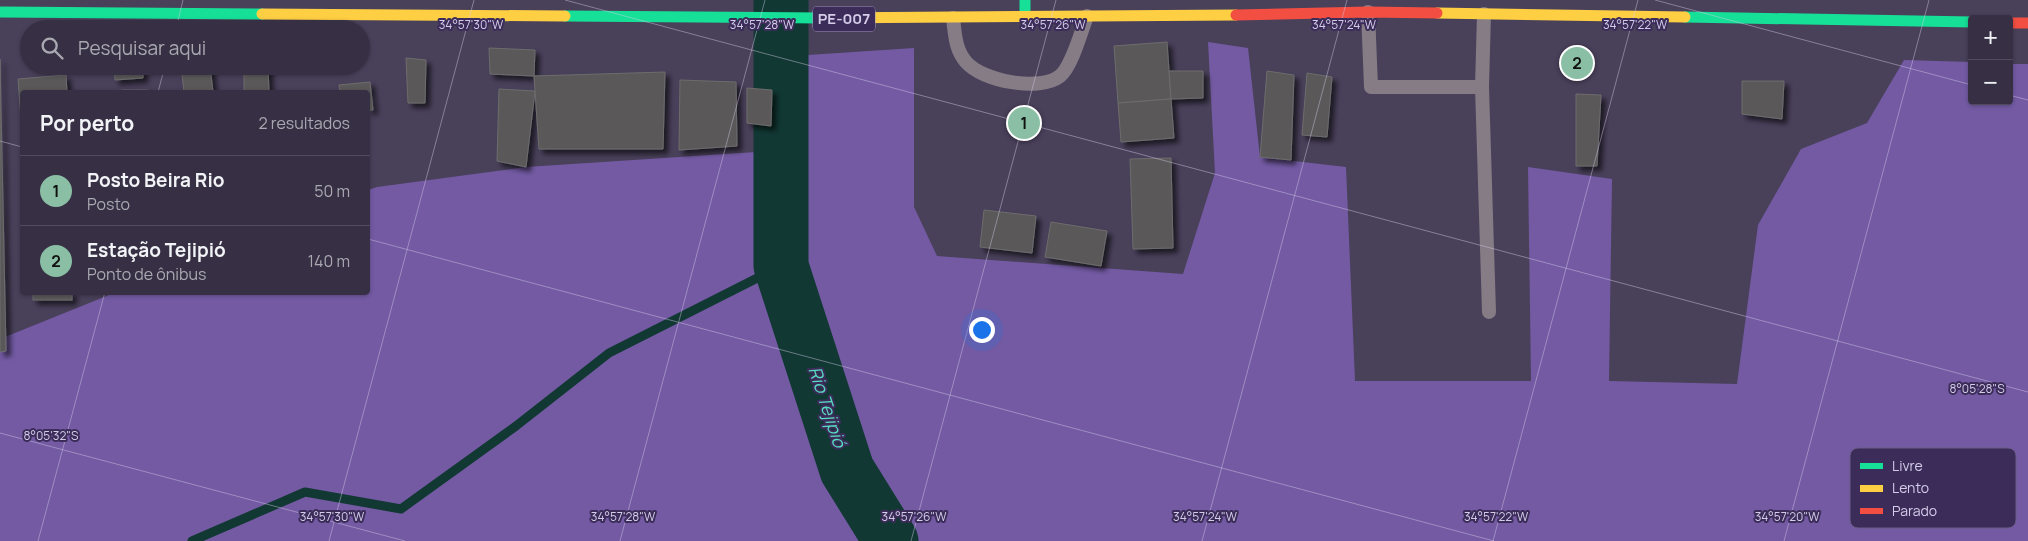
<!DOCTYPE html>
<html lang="pt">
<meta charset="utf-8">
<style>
body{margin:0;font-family:Manrope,sans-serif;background:#3e384b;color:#f1f3f6}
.controls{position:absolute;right:15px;top:15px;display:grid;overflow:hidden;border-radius:5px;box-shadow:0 1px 4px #0004}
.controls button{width:45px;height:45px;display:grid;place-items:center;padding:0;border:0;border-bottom:1px solid #514b5d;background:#373044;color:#f1f3f6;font:25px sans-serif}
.you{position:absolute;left:981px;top:329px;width:18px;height:18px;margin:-12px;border:4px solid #fff;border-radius:50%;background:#1a73e8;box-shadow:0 0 0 8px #1a73e833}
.badge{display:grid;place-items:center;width:32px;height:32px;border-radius:50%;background:#8abfa5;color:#111;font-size:16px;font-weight:700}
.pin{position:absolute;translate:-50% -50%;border:2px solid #fff;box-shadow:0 1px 5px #0006}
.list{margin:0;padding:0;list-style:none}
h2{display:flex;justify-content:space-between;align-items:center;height:65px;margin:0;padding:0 20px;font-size:21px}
h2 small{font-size:16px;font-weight:400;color:#aaa9b2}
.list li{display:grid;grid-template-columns:32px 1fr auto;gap:15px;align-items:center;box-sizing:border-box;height:70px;padding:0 20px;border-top:1px solid #514b5d}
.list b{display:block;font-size:19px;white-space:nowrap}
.list p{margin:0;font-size:16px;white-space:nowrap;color:#aaa9b2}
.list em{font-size:16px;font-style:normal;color:#aaa9b2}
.icon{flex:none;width:28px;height:28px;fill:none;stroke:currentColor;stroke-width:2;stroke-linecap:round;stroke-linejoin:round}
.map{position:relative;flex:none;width:2028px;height:541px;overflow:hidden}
.search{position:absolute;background:#373044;box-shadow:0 1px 4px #0004;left:20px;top:20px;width:350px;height:55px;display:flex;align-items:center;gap:12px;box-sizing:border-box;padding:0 18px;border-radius:28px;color:#aaa9b2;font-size:19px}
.panel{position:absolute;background:#373044;box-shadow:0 1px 4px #0004;left:20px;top:90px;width:350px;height:205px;border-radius:5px}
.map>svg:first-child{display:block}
.forest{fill:#735aa3}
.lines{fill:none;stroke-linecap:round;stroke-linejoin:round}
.stream{stroke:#113833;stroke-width:9}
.river{stroke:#113833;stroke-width:55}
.building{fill:#5a5859;stroke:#6e6c6d;filter:url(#shadow)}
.lane{stroke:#857c85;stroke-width:14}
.fast{stroke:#16e098;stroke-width:11}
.slow{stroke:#ffcf43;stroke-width:11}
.jam{stroke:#f24e42;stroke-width:11}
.ticks{fill:none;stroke:#d4cce9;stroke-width:1;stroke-opacity:0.45}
.labels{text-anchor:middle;stroke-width:4;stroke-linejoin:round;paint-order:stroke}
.shield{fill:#3b2c59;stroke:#a69cbe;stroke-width:1}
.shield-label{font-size:15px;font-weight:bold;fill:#d4cce9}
.water-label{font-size:18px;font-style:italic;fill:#58dcc1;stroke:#3b2c59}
.key{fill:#3b2c59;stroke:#695c84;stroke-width:1}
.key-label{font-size:14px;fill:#d4cce9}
.ticks-label{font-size:12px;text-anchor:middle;fill:#d4cce9;stroke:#3b2c59;stroke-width:4;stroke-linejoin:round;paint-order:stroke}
</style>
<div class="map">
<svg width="2028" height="541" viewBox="0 0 2028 541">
<defs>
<filter id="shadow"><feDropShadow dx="4.5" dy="4.5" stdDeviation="2.5" flood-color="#0009"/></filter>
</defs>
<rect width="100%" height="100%" fill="#49405a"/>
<polygon class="forest" points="1208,42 1248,48 1260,157 1346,167 1355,381 1531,381 1528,167 1612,179 1609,381 1737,384 1758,225 1801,149 1867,123 1904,60 1972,62 1972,101 2009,101 2009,64 2028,64 2028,541 0,541 0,339 114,293 368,292 368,190 377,187 526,167 770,151 808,55 914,48 914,207 937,256 1183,274 1215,173"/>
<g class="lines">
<polyline class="stream" points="192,541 305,492 401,509 516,426 609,353 781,266"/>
<polyline class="river" points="781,0 781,266 847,470 891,541"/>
</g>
<g class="building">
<polygon points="1167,42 1171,99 1118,103 1114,46"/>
<polygon points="489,48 535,50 534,76 490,74"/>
<polygon points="406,58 426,60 425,103 408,103"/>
<polygon points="0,59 6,351 0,352"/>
<polygon points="114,66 143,66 143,78 115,80"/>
<polygon points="181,66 210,66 213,92 184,92"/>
<polygon points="244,66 268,66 269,92 244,92"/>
<polygon points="1169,71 1203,71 1203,98 1171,99"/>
<polygon points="1267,71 1294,75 1291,160 1260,157"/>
<polygon points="665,72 663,149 539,149 534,76"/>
<polygon points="1307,73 1332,77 1327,137 1302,135"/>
<polygon points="66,75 67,92 22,92 22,133 18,79"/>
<polygon points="680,80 736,82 737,146 679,150"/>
<polygon points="1742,81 1784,81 1782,119 1742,114"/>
<polygon points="370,82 373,110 368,110 368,92 340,92 339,85"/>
<polygon points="747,88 772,90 771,126 747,123"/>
<polygon points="499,89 535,91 526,167 497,161"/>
<rect x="122" y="90" width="26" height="2"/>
<polygon points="1576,94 1601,95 1597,166 1576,166"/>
<polygon points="1171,99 1174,138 1121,142 1118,103"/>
<polygon points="1171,158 1173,248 1133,249 1130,159"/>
<polygon points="984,210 1036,216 1032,253 980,247"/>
<polygon points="1051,222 1107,231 1101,266 1045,257"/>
<rect x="33" y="292" width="39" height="8"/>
</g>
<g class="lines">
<g class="lane">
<polyline points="1368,12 1371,87 1482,87"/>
<polyline points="1484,14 1482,87 1489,312"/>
<path d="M 953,18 C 955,34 955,49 966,62 C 982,81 1040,92 1060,76 C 1072,66 1081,32 1087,16"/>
</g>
<g class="fast">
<polyline points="1025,0 1025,17"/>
<polyline points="0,12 262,14"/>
<polyline points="565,16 822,18"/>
<polyline points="1685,17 1972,22"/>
</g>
<g class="slow">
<polyline points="1437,13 1685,17"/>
<polyline points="262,14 565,16"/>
<polyline points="822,18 1236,15"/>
</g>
<g class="jam">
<polyline points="1236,15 1368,12 1437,13"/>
<polyline points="2009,23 2028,23"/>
</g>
</g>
<path class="ticks" d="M 565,0 L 2028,392M 1655,0 L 1972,85M 176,29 L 183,0M 158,92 L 165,66M 2009,95 L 2028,100M 0,141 L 22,147M 368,239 L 1494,541M 0,433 L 405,541M 38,541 L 105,292M 329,541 L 474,0M 620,541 L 765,0M 911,541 L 1056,0M 1202,541 L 1347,0M 1493,541 L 1638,0M 1784,541 L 1929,0"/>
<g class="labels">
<rect class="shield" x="813" y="6.5" width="62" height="25" rx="4"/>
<g class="shield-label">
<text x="844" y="24">PE-007</text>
</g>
<g class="water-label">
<text transform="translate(827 407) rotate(72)" y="6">Rio Tejipió</text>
</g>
</g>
<rect x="1850" y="448" width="166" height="80" rx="8" class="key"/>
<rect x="1860" y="463" width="23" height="6" fill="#16e098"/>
<rect x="1860" y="485" width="23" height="7" fill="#ffcf43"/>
<rect x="1860" y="508" width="23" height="6" fill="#f24e42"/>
<g class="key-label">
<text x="1892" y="471">Livre</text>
<text x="1892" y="493">Lento</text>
<text x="1892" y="516">Parado</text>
</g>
<g class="ticks-label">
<text x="471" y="29">34°57'30"W</text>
<text x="762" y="29">34°57'28"W</text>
<text x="1344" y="29">34°57'24"W</text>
<text x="1635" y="29">34°57'22"W</text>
<text x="1053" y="29">34°57'26"W</text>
<text x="1977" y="393">8°05'28"S</text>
<text x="51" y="440">8°05'32"S</text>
<text x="332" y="521">34°57'30"W</text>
<text x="623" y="521">34°57'28"W</text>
<text x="914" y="521">34°57'26"W</text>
<text x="1205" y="521">34°57'24"W</text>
<text x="1496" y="521">34°57'22"W</text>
<text x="1787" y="521">34°57'20"W</text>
</g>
</svg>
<div class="controls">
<button>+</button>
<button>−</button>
</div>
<div class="you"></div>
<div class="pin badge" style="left:1024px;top:123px">1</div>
<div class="pin badge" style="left:1577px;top:63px">2</div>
<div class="search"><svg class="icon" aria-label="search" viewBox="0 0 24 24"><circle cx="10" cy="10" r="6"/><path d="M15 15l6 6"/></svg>Pesquisar aqui</div>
<section class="panel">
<h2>Por perto<small>2 resultados</small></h2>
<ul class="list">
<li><span class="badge">1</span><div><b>Posto Beira Rio</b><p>Posto</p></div><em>50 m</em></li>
<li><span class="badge">2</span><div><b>Estação Tejipió</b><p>Ponto de ônibus</p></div><em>140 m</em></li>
</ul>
</section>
</div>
